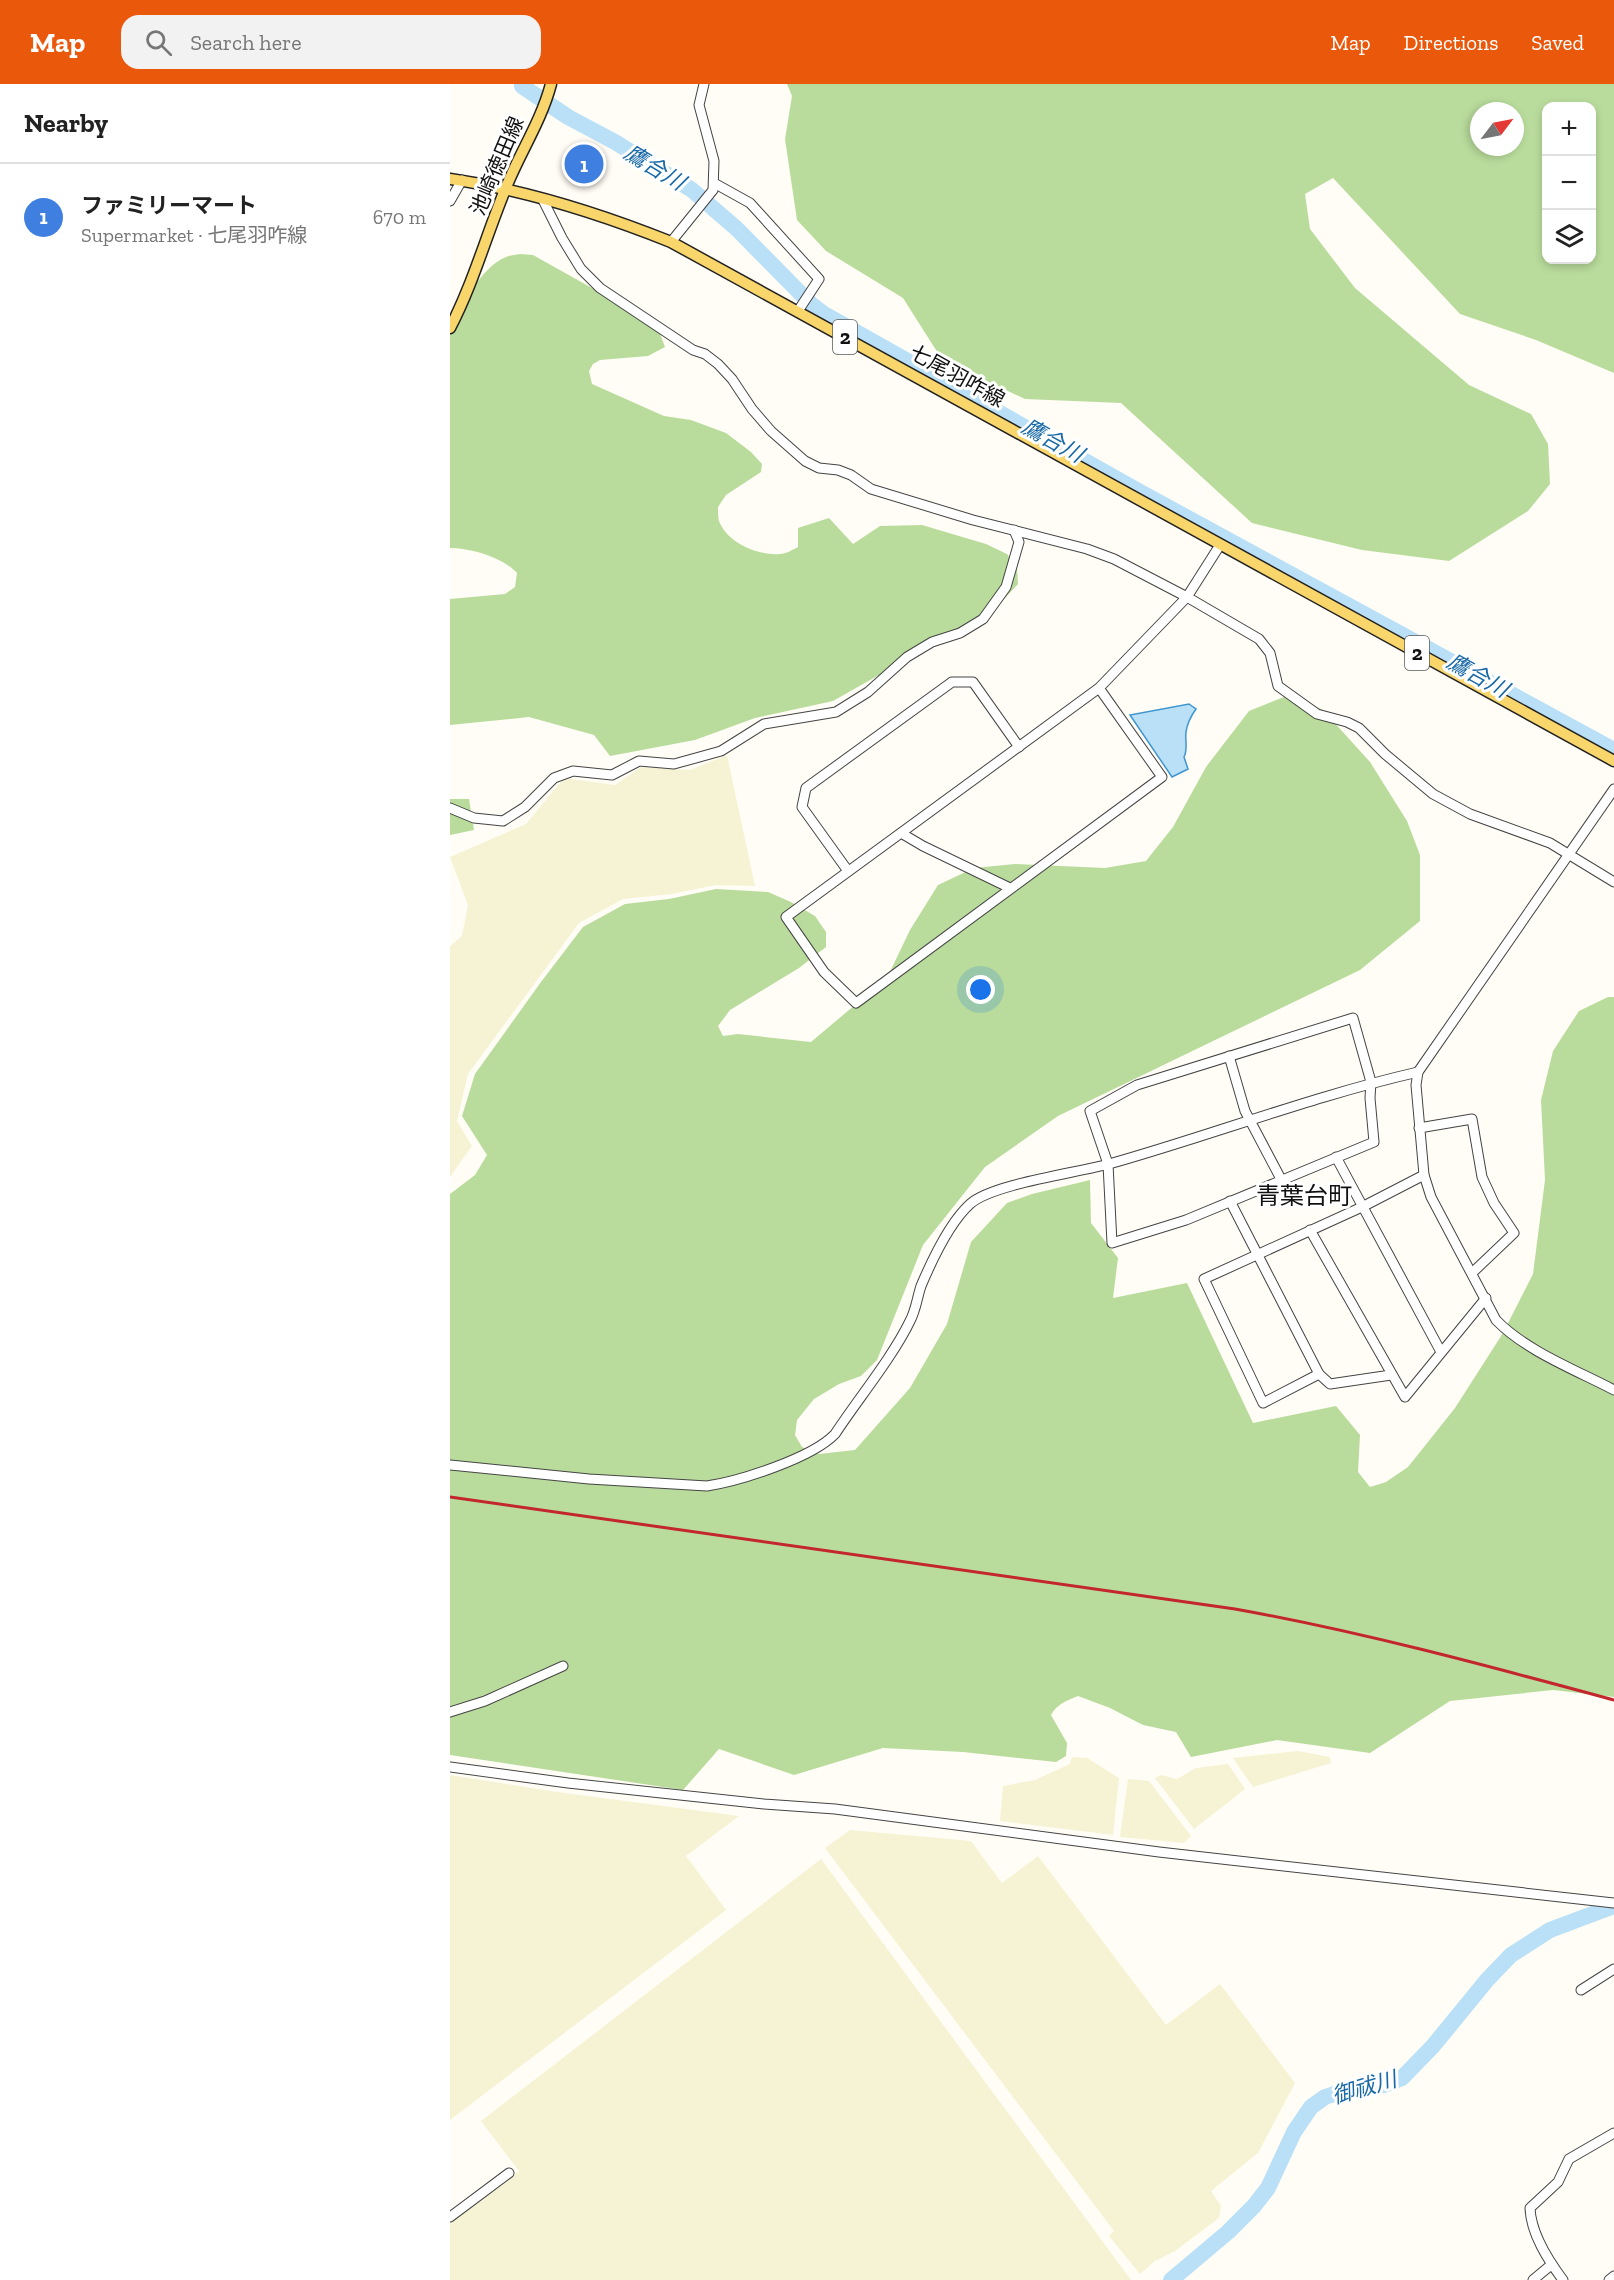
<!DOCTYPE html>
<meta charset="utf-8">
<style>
body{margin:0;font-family:"Zilla Slab","Noto Sans JP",serif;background:#f2f2f2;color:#222}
.controls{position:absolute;right:18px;top:18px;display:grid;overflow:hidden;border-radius:12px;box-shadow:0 3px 9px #0003}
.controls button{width:54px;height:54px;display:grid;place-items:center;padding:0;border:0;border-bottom:2px solid #e0e0e0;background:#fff;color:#222;font:30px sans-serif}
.compass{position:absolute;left:1020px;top:18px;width:54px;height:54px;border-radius:50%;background:#fff;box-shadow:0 3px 9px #0003;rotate:58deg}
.you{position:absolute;left:531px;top:906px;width:21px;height:21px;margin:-15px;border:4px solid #fff;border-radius:50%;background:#1a73e8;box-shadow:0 0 0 9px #1a73e833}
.badge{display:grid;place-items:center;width:39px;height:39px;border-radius:50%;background:#ea580c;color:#fff;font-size:20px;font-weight:700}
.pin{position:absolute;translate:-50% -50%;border:3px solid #fff;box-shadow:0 2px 6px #0006}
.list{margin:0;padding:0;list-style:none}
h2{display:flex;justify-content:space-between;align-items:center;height:78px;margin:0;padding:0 24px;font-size:26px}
h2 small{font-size:20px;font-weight:400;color:#767676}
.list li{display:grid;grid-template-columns:39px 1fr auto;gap:18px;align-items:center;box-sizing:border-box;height:108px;padding:0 24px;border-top:2px solid #e0e0e0}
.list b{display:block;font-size:22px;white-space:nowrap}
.list p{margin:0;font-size:20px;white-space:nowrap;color:#767676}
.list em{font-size:20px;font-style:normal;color:#767676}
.icon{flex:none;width:33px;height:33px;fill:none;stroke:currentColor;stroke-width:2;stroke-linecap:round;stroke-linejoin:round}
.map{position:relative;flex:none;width:1164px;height:2196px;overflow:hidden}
header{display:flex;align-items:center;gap:36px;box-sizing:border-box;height:84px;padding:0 30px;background:#ea580c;color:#fff}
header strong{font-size:28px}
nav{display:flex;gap:33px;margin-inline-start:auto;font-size:21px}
.search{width:420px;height:54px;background:#f2f2f2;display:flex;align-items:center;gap:15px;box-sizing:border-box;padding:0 21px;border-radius:18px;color:#767676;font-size:22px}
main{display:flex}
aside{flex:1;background:#fff}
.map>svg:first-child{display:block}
.farmland{fill:#f6f3d4}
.forest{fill:#b9dc9c;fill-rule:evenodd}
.water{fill:#b9e0f7;stroke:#3f96cf;stroke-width:1.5}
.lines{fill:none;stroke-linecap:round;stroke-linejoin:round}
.stream{stroke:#3f96cf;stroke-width:3}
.river{stroke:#b9e0f7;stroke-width:16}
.minor-casing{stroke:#444;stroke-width:11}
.major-casing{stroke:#222;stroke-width:13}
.minor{stroke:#fff;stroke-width:9}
.major{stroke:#f9d66b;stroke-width:10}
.rail{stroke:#c4262e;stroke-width:3}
.labels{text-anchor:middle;stroke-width:6;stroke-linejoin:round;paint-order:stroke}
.shield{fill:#fff;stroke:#585858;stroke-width:1.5}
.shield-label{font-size:20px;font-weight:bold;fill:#111}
.street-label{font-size:21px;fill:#111;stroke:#fff}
.water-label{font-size:22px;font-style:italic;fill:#1768a6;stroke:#fff}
.quarter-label{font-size:24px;fill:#111;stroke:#fff}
</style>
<header>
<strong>Map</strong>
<div class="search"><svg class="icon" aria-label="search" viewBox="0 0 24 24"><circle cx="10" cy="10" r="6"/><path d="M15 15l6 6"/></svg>Search here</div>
<nav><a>Map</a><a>Directions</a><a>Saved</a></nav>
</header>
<main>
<aside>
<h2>Nearby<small></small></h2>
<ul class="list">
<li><span class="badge" style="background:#3f7fe0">1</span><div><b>ファミリーマート</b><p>Supermarket · 七尾羽咋線</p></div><em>670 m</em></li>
</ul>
</aside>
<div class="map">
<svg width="1164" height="2196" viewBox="0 0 1164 2196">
<rect width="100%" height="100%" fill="#fffdf5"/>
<g class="farmland">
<polygon points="277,671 305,802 266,801 222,810 173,815 129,839 18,990 7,1037 22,1062 0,1093 0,862 12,852 18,821 0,773 76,740 114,694 165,701 191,683 240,686"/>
<polygon points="848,1667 880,1673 881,1679 803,1703 783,1674"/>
<polygon points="622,1673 637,1674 669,1694 663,1751 550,1737 553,1702 585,1696 620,1680"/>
<polygon points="778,1680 795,1705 744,1745 705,1694 711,1691 727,1695 746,1684"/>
<polygon points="0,1691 100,1707 289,1732 236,1772 276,1826 0,2036"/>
<polygon points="678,1695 699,1697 741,1752 734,1759 670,1753"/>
<polygon points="400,1746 521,1757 552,1799 588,1772 716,1941 770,1900 845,1999 808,2069 761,2107 771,2122 769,2134 725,2167 705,2177 690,2190 659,2152 664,2147 375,1764"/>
<polygon points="371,1775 681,2196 0,2196 0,2138 69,2087 31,2037"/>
</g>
<g class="forest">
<path d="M 337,0 L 1164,0 L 1164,289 L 1086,256 L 1010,230 L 883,94 L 855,110 L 860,145 L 905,204 L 1019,301 L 1081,330 L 1098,360 L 1100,400 L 1078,427 L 999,477 L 912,466 L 802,439 L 671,319 L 575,315 L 493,277 L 453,214 L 376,167 L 347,136 L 335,55 L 342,12 ZM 1142,22 L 1142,176 L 1096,176 L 1096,22 ZM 1029,27 L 1065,27 L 1065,63 L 1029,63 Z"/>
<path d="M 70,170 L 83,171 L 199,236 L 209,247 L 215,263 L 198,272 L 150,276 L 143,280 L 139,287 L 142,300 L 214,332 L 241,336 L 276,349 L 301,368 L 312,380 L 311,388 L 276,411 L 268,423 C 268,427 268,433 269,437 C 277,459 309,472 330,470 C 336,470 342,466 348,463 L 348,444 L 379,434 L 403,460 L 430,442 L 472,441 L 536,460 L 557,470 L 567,483 L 568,500 L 544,526 L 383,617 L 305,634 L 245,656 L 160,672 L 144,651 L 79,633 L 0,641 L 0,515 L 55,510 L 65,503 L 67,489 C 53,473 20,464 0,464 L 0,250 C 9,226 30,183 56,173 C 60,171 66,171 70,170 Z"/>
<path d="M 834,613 L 847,613 L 873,626 L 920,678 L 957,737 L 970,771 L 970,837 L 910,886 L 608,1032 L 535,1083 L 473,1161 L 427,1276 L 411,1292 L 389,1300 L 364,1315 L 347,1336 L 345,1351 L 352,1363 L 369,1370 L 405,1366 L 460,1304 L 497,1240 L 521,1158 L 557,1119 L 582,1110 L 640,1096 L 641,1139 L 668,1174 L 663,1214 L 737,1199 L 803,1339 L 886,1322 L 910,1351 L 908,1388 L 920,1403 L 936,1398 L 958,1383 L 1005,1324 L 1053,1249 L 1083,1190 L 1095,1096 L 1091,1016 L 1103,967 L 1129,927 L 1158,913 L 1164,913 L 1164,1613 L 1103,1606 L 1000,1617 L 920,1669 L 827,1656 L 741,1673 L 726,1648 L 693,1641 L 660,1624 L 628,1612 C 616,1617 607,1620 601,1631 L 617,1659 L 616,1672 L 606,1678 L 513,1668 L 433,1664 L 344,1691 L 269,1665 L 233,1706 L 0,1671 L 0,1110 L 25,1091 L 37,1071 L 12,1032 L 25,990 L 91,898 L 133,843 L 175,820 L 219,815 L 266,805 L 318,808 L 341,818 L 365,832 L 376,848 L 376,863 L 349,884 L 280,926 L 268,942 L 273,952 L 288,950 L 361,958 L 437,894 L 460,846 L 488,801 L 524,784 L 565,780 L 655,784 L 696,777 L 723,743 L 756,683 L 799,627 Z"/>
<polygon points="0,715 19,715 24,746 0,751"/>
</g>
<path class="water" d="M 739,620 L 746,625 C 741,632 737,640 736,648 C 735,657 738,666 734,673 L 738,685 L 722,693 L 680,631 Z"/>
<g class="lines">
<polyline class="stream" points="70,0 72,2"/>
<g class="river">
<polyline points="72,2 118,33 165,58 242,106 287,145 361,220 374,230 690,408 1164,666"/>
<polyline points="721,2196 778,2148 804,2122 818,2104 844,2048 861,2023 875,2013 909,2002 934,2001 952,1994 983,1962 1037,1896 1061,1871 1100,1846 1164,1822"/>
</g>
<defs>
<g id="minor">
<polyline points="264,99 300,119 369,195 348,227"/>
<polyline points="93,116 112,154 131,185 150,204 243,266 255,270 268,280 282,295 302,325 321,347 355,377 369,384 388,386 401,391 421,405 523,436 637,465 664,475 737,513 809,555 820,569 828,602 867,630 897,638 909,644 935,670 983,710 1020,730 1100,759 1164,798"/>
<polyline points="0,117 12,96"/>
<polyline points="221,158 263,106 264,77 249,21 254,0"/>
<polyline points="649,604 712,693 406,919 374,888 336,833 649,604 737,513 770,461"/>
<path d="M 1164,705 L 968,988 L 966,1001 L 974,1091 L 981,1113 L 1046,1236 C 1076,1267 1126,1286 1164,1306"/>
<polyline points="0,724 24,734 53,737 75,723 104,694 123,687 162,691 189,677 224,680 271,667 314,640 386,628 418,608 457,573 482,558 510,549 533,535 556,503 569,458 564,446"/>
<polyline points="451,749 473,762 560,804"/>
<polyline points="398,787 352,723 356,704 502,598 523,598 569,663"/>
<polygon points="903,934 921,998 920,1014 924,1058 736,1136 662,1159 658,1080 640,1027 687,1001"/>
<polyline points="779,972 795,1027 832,1097"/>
<polyline points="969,1044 1022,1035 1032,1093 1044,1119 1064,1149 1022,1189"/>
<polyline points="886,1073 991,1268"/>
<polyline points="780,1117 869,1290 880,1300 941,1291"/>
<polyline points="860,1146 955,1313 1036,1214"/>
<polyline points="869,1290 813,1319 754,1195 912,1123 974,1091"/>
<path d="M 0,1381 L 139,1395 L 257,1402 C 290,1397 362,1374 385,1350 C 408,1315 442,1274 460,1237 C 466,1226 467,1214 471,1202 C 482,1176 499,1139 520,1120 C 542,1100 626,1089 659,1080 C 762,1051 863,1012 968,988"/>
<polyline points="0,1628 35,1617 113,1582"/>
<polyline points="0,1683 118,1699 314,1720 385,1725 709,1768 1164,1819"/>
<polyline points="1131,1906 1164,1885"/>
<polyline points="0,2133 59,2089"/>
<polyline points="1083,2196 1101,2181"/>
<path d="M 1113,2196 C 1098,2176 1081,2150 1080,2124 L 1108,2098 L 1119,2075 L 1164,2049"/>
<polyline points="1159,2196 1164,2192"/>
</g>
<g id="major">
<path d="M 0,95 C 76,106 151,130 221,158 L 1164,677"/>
<path d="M 0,244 C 23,200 36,152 55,106 C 69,70 91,38 101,0"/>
</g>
</defs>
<use href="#minor" class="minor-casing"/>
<use href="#major" class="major-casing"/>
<use href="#minor" class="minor"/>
<use href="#major" class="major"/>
<path class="rail" d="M 0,1413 L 785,1525 C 913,1548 1038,1582 1164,1616"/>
</g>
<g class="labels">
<g class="shield">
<rect x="383" y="236" width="24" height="34" rx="4.5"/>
<rect x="955" y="552" width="24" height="34" rx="4.5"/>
</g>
<g class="shield-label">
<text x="395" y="260">2</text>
<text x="967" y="576">2</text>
</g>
<g class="street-label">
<text transform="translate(47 82) rotate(-67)" y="7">池崎徳田線</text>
<text transform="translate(507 292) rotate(29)" y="7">七尾羽咋線</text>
</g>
<g class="water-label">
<text transform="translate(205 83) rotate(31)" y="8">鷹合川</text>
<text transform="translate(603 356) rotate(29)" y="8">鷹合川</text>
<text transform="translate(1028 591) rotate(29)" y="8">鷹合川</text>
<text transform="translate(914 2003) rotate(-16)" y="8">御祓川</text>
</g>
<g class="quarter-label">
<text x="854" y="1120">青葉台町</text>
</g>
</g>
</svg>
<div class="controls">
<button>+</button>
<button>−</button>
<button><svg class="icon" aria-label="layers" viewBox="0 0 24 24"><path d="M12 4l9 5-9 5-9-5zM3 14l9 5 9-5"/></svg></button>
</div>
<svg class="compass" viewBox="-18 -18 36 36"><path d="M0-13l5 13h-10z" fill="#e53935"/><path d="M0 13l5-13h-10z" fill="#767676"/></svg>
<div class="you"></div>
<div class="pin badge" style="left:134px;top:80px;background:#3f7fe0">1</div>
</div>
</main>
